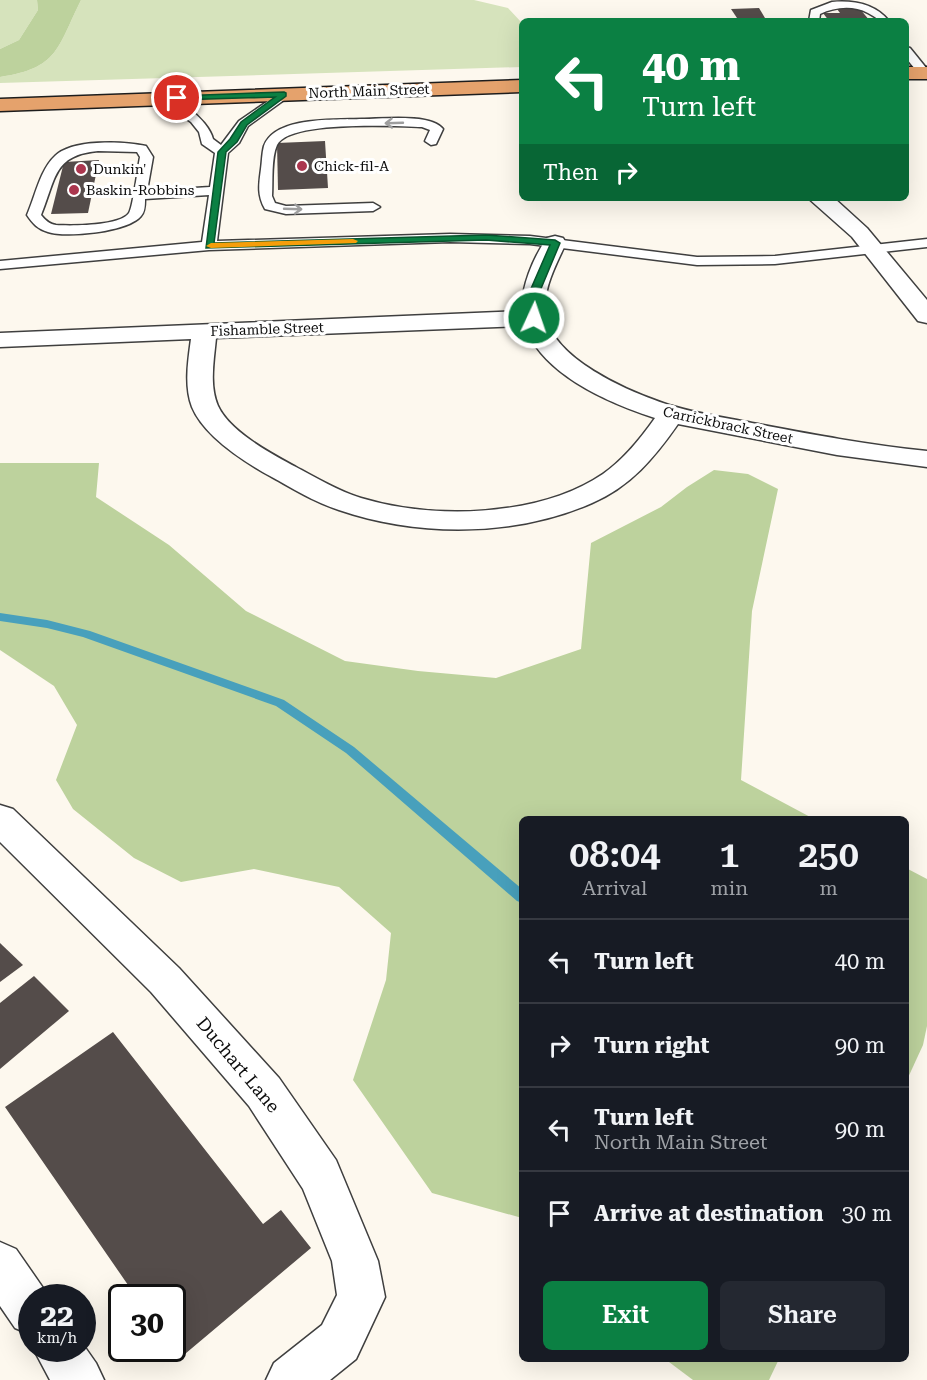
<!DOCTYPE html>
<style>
:root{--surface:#171b24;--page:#242831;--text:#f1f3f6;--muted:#9ea1a6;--line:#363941;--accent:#0b8043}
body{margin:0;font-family:"Roboto Serif",serif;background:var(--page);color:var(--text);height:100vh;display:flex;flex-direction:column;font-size:22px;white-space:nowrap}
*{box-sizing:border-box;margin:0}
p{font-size:20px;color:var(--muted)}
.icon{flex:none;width:33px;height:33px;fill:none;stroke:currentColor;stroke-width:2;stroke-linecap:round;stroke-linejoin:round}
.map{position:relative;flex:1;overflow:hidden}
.details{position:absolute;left:519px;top:816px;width:390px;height:546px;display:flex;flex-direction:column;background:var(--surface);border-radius:9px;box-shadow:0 6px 24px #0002}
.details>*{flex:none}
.banner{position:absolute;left:519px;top:18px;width:390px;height:183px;border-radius:9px;box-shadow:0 6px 24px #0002;background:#0b8043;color:#fff;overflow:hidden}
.speed{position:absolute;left:18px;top:1284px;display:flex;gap:12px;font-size:30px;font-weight:700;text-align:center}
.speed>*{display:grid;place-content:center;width:78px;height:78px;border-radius:50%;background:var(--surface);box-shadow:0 6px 24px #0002;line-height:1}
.speed small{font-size:15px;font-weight:400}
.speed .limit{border:3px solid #111;border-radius:9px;background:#fff;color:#111}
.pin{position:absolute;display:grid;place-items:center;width:51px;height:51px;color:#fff;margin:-26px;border:3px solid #fff;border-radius:50%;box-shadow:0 2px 6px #0007}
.me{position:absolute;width:66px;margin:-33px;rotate:3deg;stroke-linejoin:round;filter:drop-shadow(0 0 4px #0008)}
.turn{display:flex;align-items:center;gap:21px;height:126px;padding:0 24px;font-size:27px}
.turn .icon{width:78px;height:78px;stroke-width:2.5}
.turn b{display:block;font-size:42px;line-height:51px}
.then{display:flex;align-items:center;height:57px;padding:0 24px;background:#0003;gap:12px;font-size:22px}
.eta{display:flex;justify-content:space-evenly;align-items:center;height:102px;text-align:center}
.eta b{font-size:36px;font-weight:600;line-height:42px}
.action{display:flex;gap:12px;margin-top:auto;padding:12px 24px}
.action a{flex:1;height:69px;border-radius:9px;background:var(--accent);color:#fff;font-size:24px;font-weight:600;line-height:69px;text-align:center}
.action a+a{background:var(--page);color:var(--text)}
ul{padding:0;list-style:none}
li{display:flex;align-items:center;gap:18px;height:84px;padding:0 24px;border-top:2px solid var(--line)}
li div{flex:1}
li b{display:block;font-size:22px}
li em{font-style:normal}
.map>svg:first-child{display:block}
</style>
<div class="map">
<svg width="927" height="1380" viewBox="0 0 927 1380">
<rect width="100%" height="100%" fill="#fdf8ee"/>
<!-- green -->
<g fill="#d6e3bc">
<polygon points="0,0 37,0 38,10 19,40 0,49"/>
<path d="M81 0H474L508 8 522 23V67L0 83V77C59 68 57 48 81 0Z"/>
</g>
<!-- forest -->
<g fill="#bdd29d">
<path d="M37 0H81C57 48 59 68 0 77V49L19 40 38 10Z"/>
<polygon points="0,463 99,463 96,497 169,545 246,611 345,661 418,671 496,678 581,649 591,543 661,507 687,487 714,470 748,474 778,489 752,611 741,780 814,819 522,819 522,1218 432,1193 353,1080 386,980 391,933 339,887 254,869 181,882 134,858 73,809 56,780 77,725 54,686 0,650"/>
<polygon points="906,868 927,879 927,1026 923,1045 906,1082"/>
<polygon points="665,1359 779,1359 769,1380 693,1380"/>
</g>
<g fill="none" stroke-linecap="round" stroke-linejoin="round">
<!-- stream -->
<polygon fill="#48a0bc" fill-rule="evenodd" points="0,613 47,620 90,631 284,700 354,747 522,889 522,903 517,901 346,753 276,706 83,637 47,628 0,621"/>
</g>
<!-- building -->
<g fill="#544c4a">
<polygon points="759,8 765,18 737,18 731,9"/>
<polygon points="837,9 860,9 870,21 829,21 823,13 840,13"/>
<polygon points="325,141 328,188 278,190 277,143"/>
<polygon points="99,160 88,213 51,214 64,162"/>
<polygon points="0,943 23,965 0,982"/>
<polygon points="34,976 69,1011 0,1069 0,1003"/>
<polygon points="113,1032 263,1224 281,1210 311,1248 179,1359 172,1349 172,1298 137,1298 5,1107"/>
</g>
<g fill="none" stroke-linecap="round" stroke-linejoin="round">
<!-- service casing -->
<g stroke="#3f3f3f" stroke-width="3">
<g id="service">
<path d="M832 2C854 0 875 4 889 21 879 21 877 18 868 13 853 5 835 7 820 14L819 21H809L811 10Z"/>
<polygon points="906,47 910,48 927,69 927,76 920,75 906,58"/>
<path d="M284 90 290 94 288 97 248 126 239 143 228 153 217 241 450 234 530 236 697 257 775 256 927 239V247L775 264 697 265 530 244 450 242 209 250 0 269V261L202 242 209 195 145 199C145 205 145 212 141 216 128 232 66 238 48 232 38 229 33 224 27 215 35 197 40 170 55 156 72 139 123 141 146 146L153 157 147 191 210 187 215 153 202 144 199 132 191 122 178 113 152 102V96C173 92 208 119 213 139L221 145 239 121ZM98 151 137 152 140 157C138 167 133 207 129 213 120 226 71 226 56 225 49 224 45 220 41 215 56 179 53 155 98 151Z"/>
<path d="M362 119C381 119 431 113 443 129L436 144 431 145 425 141 430 130 422 127C396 126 289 120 277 145 271 158 273 181 272 196L275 203 286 206 373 203 380 207 373 211 286 214 265 209C257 195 259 184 261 169 262 162 262 153 264 146 275 116 335 120 362 119Z"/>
</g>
</g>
<!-- minor casing -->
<g stroke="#3f3f3f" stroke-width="3">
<g id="minor">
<polygon points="808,198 834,198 867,228 927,300 927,323 918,321 852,237"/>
<path d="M555 236 563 238 566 243C556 265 541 291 546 317 555 359 625 390 663 403 692 413 722 417 752 423 810 434 868 445 927 451V467L837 455 678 424C655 457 630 487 592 503 515 537 418 537 339 510 314 502 292 488 270 476 243 461 204 436 192 407 184 386 188 361 191 339L0 347V333L522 311C521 287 533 258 547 238ZM525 326C543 375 609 403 655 418 641 438 624 459 603 474 540 517 433 520 361 498 338 491 317 478 296 467 272 454 230 432 218 406 209 385 214 360 216 338Z"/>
<polygon points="0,805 13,809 179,968 279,1078 336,1160 378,1261 385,1297 356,1359 330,1380 266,1380 274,1363 322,1325 337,1295 332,1261 303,1189 249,1106 151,992 0,842"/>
<polygon points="0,1242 16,1249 50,1298 32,1298 32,1335 15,1328 0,1306"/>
<polygon points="82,1343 96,1363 104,1380 50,1380 33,1348 82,1348"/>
</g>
</g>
<!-- trunk casing -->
<g stroke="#1d1d1d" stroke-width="3">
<g id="trunk">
<rect x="906" y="67" width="21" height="12"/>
<polygon points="522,80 522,92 0,111 0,99"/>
</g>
</g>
<!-- service -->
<use href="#service" fill="#fff" fill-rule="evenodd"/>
<!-- minor -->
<use href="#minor" fill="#fff" fill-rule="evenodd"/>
<!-- trunk -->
<use href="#trunk" fill="#e5a26c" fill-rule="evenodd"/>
</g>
<!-- one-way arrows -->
<defs><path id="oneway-shaft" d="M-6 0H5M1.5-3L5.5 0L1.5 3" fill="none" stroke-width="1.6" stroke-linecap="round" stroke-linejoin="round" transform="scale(1.5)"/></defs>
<g stroke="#9e9e9e">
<use href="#oneway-shaft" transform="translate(394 123) rotate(178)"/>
<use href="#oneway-shaft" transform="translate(293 209) rotate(2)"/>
</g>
<!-- route -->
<polygon fill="#0b8043" stroke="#07532c" stroke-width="1.5" points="284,92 286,93 286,96 247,125 237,142 226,152 214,243 486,235 555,240 560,243 540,291 538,320 529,318 530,291 550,245 486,240 206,248 218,152 230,139 241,122 275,97 177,100 173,98 177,96"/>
<!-- slow -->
<polygon fill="#f59e0b" points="353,239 358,241 356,243 211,248 206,246 211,243"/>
<!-- markers -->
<g fill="#ab364e" stroke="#fff" stroke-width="2">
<circle cx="302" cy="166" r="6"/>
<circle cx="81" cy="169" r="6"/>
<circle cx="74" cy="190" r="6"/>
</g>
<g text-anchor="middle" stroke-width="6" stroke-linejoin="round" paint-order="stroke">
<!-- far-street labels -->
<g font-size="14" fill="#0c0c0c" stroke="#fff">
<text transform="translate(369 91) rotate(-2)" y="5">North Main Street</text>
<text transform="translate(267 329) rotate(-2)" y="5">Fishamble Street</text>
<text transform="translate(728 425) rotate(12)" y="5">Carrickbrack Street</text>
</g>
<!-- far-poi labels -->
<g font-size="14" fill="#0c0c0c" stroke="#fff" text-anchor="start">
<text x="314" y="171">Chick-fil-A</text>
<text x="93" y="174">Dunkin'</text>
<text x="86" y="195">Baskin-Robbins</text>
</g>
<!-- near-street labels -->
<g font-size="18" fill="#0c0c0c" stroke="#fff">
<text transform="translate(238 1065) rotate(50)" y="6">Duchart Lane</text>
</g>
</g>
</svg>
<div class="speed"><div>22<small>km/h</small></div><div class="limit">30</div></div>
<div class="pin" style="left:177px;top:98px;background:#d93025"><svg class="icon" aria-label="arrive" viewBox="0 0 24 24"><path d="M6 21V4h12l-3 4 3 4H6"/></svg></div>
<svg class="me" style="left:534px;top:318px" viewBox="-20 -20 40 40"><circle r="17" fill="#0b8043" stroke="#fff" stroke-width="3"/><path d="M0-11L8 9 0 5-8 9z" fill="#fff"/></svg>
<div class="banner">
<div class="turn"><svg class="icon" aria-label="left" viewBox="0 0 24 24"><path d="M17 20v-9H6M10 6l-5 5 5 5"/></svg><div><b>40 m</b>Turn left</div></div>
<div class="then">Then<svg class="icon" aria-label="right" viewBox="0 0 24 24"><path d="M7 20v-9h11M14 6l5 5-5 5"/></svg></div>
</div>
<section class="details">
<div class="eta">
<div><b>08:04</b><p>Arrival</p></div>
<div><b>1</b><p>min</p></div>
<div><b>250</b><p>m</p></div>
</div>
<ul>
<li><svg class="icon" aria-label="left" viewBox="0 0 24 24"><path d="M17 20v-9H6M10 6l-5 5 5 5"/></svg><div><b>Turn left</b></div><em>40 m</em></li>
<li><svg class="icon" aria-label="right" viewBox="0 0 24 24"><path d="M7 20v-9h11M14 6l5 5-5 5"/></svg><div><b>Turn right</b></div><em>90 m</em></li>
<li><svg class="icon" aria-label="left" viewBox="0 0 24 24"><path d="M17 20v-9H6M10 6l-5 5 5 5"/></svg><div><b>Turn left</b><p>North Main Street</p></div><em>90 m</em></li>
<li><svg class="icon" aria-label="arrive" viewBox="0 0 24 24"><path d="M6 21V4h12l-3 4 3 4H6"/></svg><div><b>Arrive at destination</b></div><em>30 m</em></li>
</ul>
<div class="action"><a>Exit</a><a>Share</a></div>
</section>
</div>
